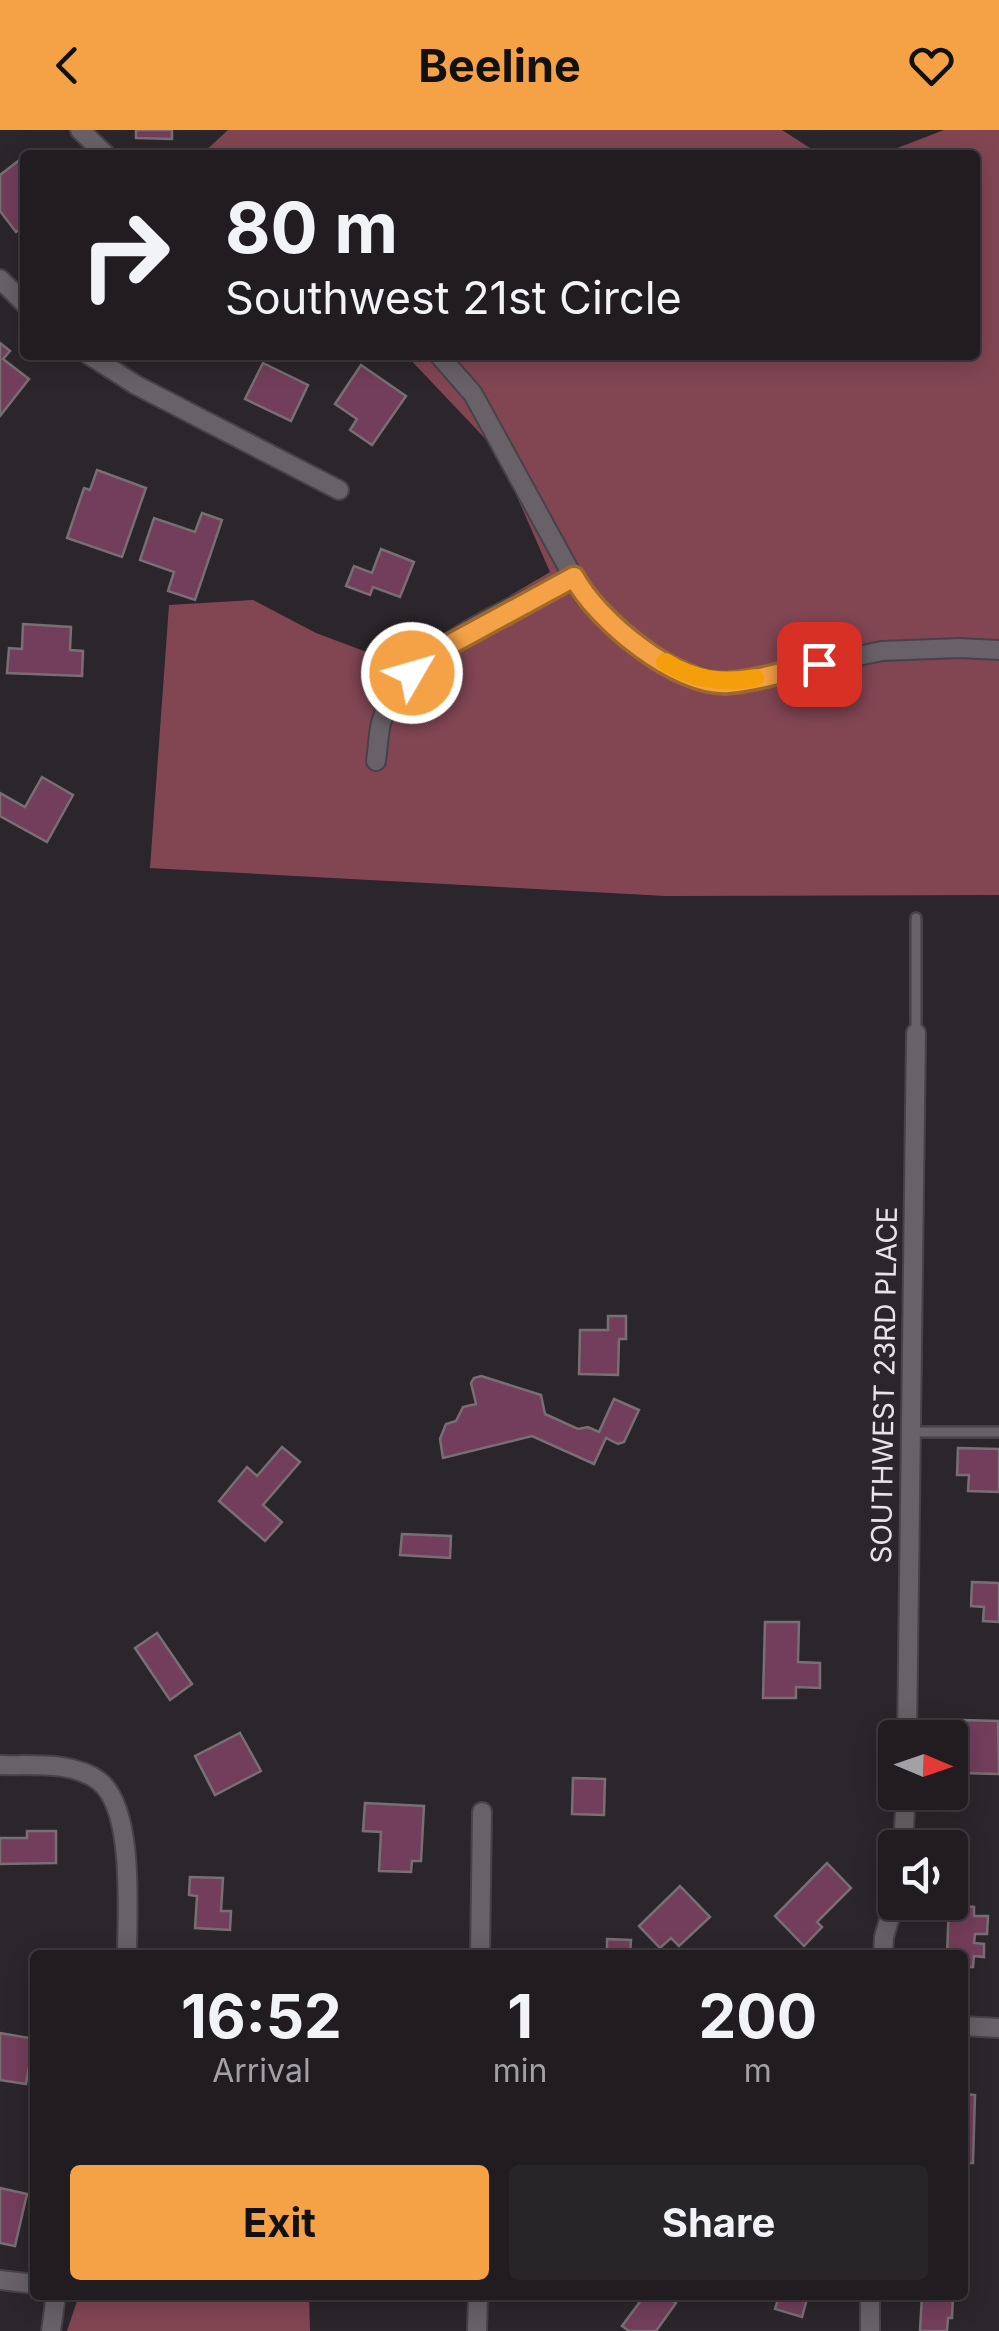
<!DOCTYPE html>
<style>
:root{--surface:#201c20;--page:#282529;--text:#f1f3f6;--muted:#a2a1a5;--line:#3d3a3e;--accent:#f5a246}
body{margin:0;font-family:Inter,sans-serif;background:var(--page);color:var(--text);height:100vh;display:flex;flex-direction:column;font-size:38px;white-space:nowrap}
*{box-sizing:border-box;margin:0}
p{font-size:32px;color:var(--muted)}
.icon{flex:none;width:55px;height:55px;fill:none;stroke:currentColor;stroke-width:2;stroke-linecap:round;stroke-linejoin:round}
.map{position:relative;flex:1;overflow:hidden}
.panel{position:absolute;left:30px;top:1820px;width:938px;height:350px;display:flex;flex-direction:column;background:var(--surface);border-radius:10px;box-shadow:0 5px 25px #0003,0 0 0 2px var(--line)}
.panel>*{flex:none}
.guide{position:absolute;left:20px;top:20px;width:960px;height:210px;border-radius:10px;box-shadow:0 5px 25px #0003,0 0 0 2px var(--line);background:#201c20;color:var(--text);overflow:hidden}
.needle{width:65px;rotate:92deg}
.buttons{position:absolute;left:878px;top:1590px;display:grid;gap:20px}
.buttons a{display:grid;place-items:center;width:90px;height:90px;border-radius:10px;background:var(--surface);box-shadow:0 5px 25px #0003,0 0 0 2px var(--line);font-size:50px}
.pin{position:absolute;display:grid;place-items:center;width:85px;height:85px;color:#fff;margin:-42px;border-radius:20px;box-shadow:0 5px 15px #0006}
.me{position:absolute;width:110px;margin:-55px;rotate:52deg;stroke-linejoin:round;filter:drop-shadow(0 0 8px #0008)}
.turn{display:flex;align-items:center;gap:35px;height:210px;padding:0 40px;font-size:45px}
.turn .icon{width:130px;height:130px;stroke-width:2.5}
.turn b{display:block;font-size:70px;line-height:85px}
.eta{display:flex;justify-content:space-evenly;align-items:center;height:170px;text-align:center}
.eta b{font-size:60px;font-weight:700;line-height:70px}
.primary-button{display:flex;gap:20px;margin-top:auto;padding:20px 40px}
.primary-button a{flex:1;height:115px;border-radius:10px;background:var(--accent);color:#111;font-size:40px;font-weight:700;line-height:115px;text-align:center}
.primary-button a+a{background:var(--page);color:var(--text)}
header{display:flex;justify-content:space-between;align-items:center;height:130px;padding:0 40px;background:var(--accent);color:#111;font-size:45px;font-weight:700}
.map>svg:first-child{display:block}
</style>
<header><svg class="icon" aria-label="back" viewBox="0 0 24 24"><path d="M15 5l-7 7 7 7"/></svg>Beeline<svg class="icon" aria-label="heart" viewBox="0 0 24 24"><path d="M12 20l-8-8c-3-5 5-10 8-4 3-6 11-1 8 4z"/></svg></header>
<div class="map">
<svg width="999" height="2201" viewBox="0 0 999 2201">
<rect width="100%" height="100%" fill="#2b262b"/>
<!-- forest -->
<g fill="#824653">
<polygon points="228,0 782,0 821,25 201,25"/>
<polygon points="944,0 999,0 999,765 666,766 150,738 169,475 253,470 316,503 396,533 550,442 497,321 406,225 975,225 975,25 879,25"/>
<polygon points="79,2165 309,2165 310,2201 67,2201"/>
</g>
<!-- building -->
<g fill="#733e5b" stroke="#776f73" stroke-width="2.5">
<polygon points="136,0 172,0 172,9 136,8"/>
<polygon points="22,28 25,31 25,95 16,102 0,81 0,45"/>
<polygon points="0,213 10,221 3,229 29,249 0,286"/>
<polygon points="263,233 308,255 291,291 245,269"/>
<polygon points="361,235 406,266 372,315 350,300 357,289 335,274"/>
<polygon points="97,340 146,358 122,427 67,408 84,358 90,360"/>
<polygon points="202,383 222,390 195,470 168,461 174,442 140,430 154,388 195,402"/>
<polygon points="381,419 414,432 400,467 373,457 370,465 346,456 354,436 372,443"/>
<polygon points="23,494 71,497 70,520 83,521 82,546 7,543 9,518 22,519"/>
<polygon points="42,647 73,665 47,712 0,686 0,663 25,677"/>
<polygon points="608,1186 626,1186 626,1209 619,1209 618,1245 579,1244 580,1200 608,1200"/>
<polygon points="481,1246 541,1265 545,1284 578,1299 588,1297 599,1302 614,1269 639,1280 624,1312 618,1314 606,1308 594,1334 532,1306 443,1328 440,1309 446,1294 456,1291 463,1277 476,1274 471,1253 474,1248"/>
<polygon points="282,1317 300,1332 263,1375 282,1392 265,1411 219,1371 247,1337 257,1346"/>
<polygon points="958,1318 999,1319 999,1362 968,1361 969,1345 957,1345"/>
<polygon points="402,1404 451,1406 450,1428 400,1425"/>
<polygon points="972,1452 999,1453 999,1492 983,1491 984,1477 971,1476"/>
<polygon points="765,1492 799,1492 798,1532 820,1533 820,1558 796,1557 796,1568 763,1568"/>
<polygon points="157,1503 192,1554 170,1570 135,1518"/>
<polygon points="962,1590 998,1591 999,1644 960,1643"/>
<polygon points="240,1603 261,1641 215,1665 195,1626"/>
<polygon points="573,1648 605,1649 604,1685 572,1684"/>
<polygon points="365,1673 424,1676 421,1731 412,1731 411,1742 379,1741 381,1702 363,1701"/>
<polygon points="27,1701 56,1701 56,1733 0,1734 0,1708 27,1708"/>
<polygon points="827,1733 851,1758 817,1792 822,1797 804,1816 775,1786"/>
<polygon points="190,1747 223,1748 221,1781 231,1781 230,1800 195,1798 197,1766 189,1765"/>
<polygon points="680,1756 710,1787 679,1816 671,1808 660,1818 639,1796"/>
<polygon points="949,1775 974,1777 974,1786 988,1786 987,1804 975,1804 974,1813 984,1814 984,1827 974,1826 973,1837 962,1837 962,1825 947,1825"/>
<polygon points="607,1809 631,1810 630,1825 607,1825"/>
<polygon points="0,1903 35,1909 35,1932 30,1931 26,1954 0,1950"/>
<polygon points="962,1938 966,1938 966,1964 975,1965 973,2033 962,2033"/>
<polygon points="0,2058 27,2064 15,2116 0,2113"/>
<polygon points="645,2165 665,2165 676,2173 656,2201 629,2201 622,2196"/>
<polygon points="775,2165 808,2165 802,2187 775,2179 779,2166"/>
<polygon points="922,2165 953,2165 952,2188 948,2188 947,2201 920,2201"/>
</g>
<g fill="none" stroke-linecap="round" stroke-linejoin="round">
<!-- lane casing -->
<g stroke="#474247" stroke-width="14">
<g id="lane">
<polyline points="916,903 916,788"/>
<polyline points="910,1302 999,1302"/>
</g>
</g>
<!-- street casing -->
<g stroke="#474247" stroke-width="22">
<g id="street">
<polyline points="80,0 106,25"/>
<polyline points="0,149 25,174"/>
<polyline points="89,225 136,255 339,360"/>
<polyline points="439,225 473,264 583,465 620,503 679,541 724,554 882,521 959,518 999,520"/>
<path d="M376 631C378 618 378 605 381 593 400 520 512 479 573 447"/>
<polyline points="907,1608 916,903"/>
<path d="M0 1635C31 1636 73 1631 99 1651 135 1679 127 1783 127 1825"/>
<polyline points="903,1718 906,1662"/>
<polyline points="480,1825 482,1682"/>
<polyline points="883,1825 884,1807 895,1770"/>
<polyline points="962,1896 999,1898"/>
<polyline points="0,2150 35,2154"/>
<polyline points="51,2201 56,2165"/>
<polyline points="477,2201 478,2165"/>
<polyline points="870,2201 870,2165"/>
</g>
</g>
<!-- lane -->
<use href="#lane" stroke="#686167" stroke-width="9"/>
<!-- street -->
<use href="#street" stroke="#686167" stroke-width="18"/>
</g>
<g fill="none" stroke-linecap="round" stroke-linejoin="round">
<!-- route casing -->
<g stroke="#9f692e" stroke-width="25">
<path id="route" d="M412 543 427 527 574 447C596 489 677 557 728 553 758 551 789 540 819 534"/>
</g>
<!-- route -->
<use href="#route" stroke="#f5a246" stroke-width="18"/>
<!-- slow -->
<path stroke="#f59e0b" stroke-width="18" d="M665 532C694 550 722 554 755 548"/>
</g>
<g text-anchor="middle" stroke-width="8" stroke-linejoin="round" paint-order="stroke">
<!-- street labels -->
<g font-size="28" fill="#e7e4e7" stroke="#2b262b">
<text transform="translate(884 1255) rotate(-89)" y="10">SOUTHWEST 23RD PLACE</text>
</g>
</g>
</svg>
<div class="buttons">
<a><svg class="needle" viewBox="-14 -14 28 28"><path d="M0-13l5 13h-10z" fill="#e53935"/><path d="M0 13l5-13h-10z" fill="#a2a1a5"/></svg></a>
<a><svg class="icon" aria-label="sound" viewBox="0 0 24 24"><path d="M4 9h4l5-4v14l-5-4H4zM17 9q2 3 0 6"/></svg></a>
</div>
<div class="pin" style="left:819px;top:534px;background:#d93025"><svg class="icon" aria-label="arrive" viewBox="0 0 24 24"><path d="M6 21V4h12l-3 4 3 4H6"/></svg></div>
<svg class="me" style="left:412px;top:543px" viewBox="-20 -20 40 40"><circle r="17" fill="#f5a246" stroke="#fff" stroke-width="3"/><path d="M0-11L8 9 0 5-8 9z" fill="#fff"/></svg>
<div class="guide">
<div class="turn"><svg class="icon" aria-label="right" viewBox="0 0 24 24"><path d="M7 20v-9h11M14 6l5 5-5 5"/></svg><div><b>80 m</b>Southwest 21st Circle</div></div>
</div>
<section class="panel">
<div class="eta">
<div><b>16:52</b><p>Arrival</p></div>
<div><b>1</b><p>min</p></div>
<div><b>200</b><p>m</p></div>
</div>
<div class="primary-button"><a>Exit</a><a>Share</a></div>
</section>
</div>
